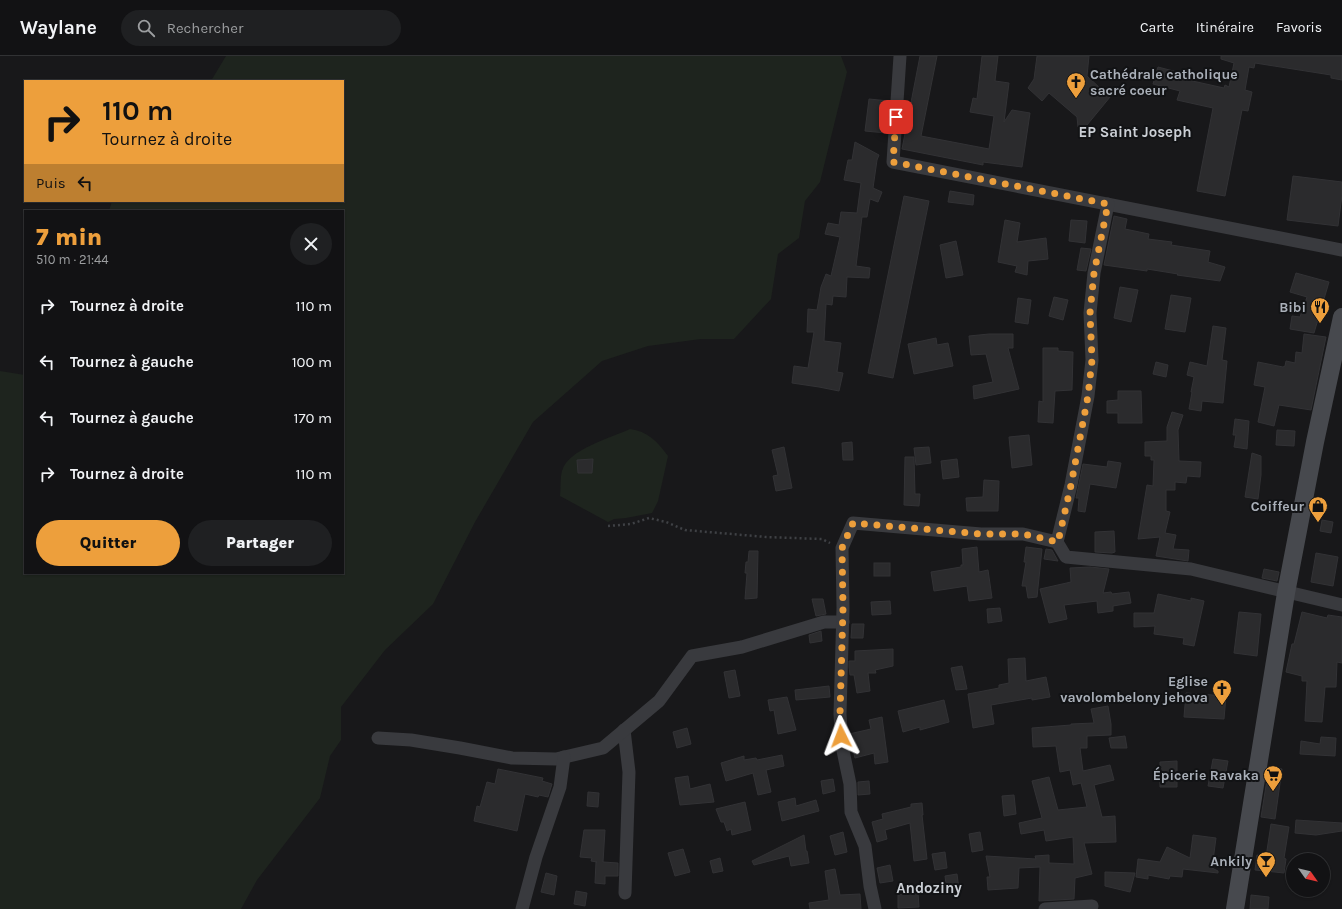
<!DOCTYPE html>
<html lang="fr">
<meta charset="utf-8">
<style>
:root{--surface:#121214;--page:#1f2022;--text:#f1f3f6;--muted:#9c9ea0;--line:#313234;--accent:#ed9f3c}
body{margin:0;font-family:Karla,sans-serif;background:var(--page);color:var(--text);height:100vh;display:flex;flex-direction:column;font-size:15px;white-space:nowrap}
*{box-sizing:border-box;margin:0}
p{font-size:13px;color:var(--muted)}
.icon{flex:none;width:22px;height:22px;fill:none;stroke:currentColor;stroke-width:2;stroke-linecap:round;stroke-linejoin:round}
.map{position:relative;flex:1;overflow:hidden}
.drawer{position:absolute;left:24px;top:154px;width:320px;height:364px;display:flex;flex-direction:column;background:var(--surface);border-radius:0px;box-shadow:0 1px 3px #0004,0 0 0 1px var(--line)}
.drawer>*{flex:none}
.banner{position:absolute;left:24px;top:24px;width:320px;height:122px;border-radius:0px;box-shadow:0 1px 3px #0004,0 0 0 1px var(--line);background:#ed9f3c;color:#111;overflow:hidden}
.needle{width:26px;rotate:124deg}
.controls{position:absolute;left:1286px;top:797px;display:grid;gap:8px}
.controls a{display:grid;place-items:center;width:44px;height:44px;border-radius:50%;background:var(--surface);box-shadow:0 1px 3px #0004,0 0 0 1px var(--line);font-size:20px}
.pin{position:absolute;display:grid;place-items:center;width:34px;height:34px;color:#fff;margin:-17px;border-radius:8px;box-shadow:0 2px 6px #0006}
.me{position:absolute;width:44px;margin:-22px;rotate:357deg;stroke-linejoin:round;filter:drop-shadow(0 0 3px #0008)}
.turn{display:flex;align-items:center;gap:14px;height:84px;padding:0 12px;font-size:18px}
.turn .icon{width:52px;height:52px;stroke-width:2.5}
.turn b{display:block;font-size:28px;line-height:34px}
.then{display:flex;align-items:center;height:38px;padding:0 12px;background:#0003;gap:8px;font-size:15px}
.round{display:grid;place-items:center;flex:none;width:42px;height:42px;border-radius:21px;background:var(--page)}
.headline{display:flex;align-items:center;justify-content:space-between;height:68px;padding:0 12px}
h1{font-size:24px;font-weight:800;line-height:30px;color:var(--accent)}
.action{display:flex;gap:8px;margin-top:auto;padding:8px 12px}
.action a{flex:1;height:46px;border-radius:24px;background:var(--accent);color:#111;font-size:16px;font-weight:800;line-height:46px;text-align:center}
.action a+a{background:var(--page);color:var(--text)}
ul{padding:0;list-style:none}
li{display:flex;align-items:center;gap:12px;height:56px;padding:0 12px}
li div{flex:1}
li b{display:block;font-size:15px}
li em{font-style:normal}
header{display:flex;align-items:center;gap:24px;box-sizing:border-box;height:56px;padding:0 20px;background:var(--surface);border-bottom:1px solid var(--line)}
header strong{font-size:19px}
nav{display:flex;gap:22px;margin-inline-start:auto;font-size:14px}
.search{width:280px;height:36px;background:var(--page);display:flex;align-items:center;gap:10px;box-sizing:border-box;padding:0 14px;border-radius:22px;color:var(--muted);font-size:15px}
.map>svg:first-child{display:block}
</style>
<header>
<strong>Waylane</strong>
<div class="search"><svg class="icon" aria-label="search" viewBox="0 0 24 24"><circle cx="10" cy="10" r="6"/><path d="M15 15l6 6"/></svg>Rechercher</div>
<nav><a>Carte</a><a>Itinéraire</a><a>Favoris</a></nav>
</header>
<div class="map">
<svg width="1342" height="853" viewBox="0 0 1342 853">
<rect width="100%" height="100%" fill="#18181a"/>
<!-- green -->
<g fill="#1e241e">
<polygon points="226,0 841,0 847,16 820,126 805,145 799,182 778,198 771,243 734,283 701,283 648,290 602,305 533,366 475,466 433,548 385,594 341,651 341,684 330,700 320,742 257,824 241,853 0,853 0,315 25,319 25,517 343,517 343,155 109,155 112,145 343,145 343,25 211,25"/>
<path d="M630 373C647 375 658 386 668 400L658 445 652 457 626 462 614 463 608 466 560 440C561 432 560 422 562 415 568 393 611 382 630 373Z"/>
</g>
<!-- building -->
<g fill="#2b2b2d" stroke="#323235">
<polygon points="920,0 937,0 921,80 989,93 994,60 970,56 973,42 977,43 982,0 998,0 995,25 1009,27 1004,66 1012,54 1030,57 1022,111 983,106 983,109 902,93"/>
<polygon points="1037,0 1089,0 1087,20 1100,32 1115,35 1087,69 1078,71 1077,61 1049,37 1042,45 1028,32 1034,23"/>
<polygon points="1221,0 1342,0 1342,24 1331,22 1331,19 1255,7 1254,12 1249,11 1245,34 1252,36 1248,55 1242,54 1225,140 1197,135 1213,52 1177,44 1180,35 1153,28 1158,11 1181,17 1179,22 1224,32 1225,29 1229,31 1234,7 1221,3"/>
<polygon points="869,43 889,45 886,77 865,75"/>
<polygon points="855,86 879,99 877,104 873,132 882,136 878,146 870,143 867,161 862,161 856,210 870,212 869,222 847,221 846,241 833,240 832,249 826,248 824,285 841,287 837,316 843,317 839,335 819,331 792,327 794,310 808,312 814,276 807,276 808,253 817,254 821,231 826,218 831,220 840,181 825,178 828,167 839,169 841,156 857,157 861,127 844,124 848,104 852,104"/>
<polygon points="1293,120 1342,126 1342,139 1338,170 1287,164"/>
<polygon points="950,135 974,139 973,149 948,146"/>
<polygon points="904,140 929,145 893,322 868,317"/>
<polygon points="1114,160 1127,163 1125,173 1149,178 1148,183 1172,186 1171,189 1210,195 1208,206 1225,211 1220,225 1177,219 1178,218 1147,213 1147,215 1104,209"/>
<polygon points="1005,164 1020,167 1017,186 1046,182 1048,203 1028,205 1027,219 1015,216 1017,210 998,206"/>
<polygon points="1071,164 1087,165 1085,187 1069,185"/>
<polygon points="956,185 963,219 946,222 940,189"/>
<polygon points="1081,192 1091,193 1086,215 1077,214"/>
<polygon points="1296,217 1329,226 1314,277 1290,273 1292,260 1300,261 1307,241 1290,236"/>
<polygon points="1120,231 1138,234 1131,266 1114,262"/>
<polygon points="1171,239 1191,242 1185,276 1165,273"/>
<polygon points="1054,241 1068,244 1063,264 1049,260"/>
<polygon points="1018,242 1031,244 1028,268 1015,266"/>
<polygon points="1213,270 1226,272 1222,304 1227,305 1223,347 1202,345 1201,355 1189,353 1192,336 1191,336 1194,321 1187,319 1190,306 1207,310"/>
<polygon points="989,278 1013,278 1013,292 1008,292 1019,333 974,343 973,330 993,326 986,298 971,299 969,280"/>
<polygon points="1304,278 1326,281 1311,354 1279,349 1274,370 1258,366 1265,331 1254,329 1258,306 1283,311 1285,310 1286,305 1295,307 1296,296 1302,297"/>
<polygon points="936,282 937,289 948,287 953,310 914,318 908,288"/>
<polygon points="1043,292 1058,292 1058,295 1073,296 1072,334 1055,335 1053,367 1038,366 1039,345 1043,346"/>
<polygon points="1156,306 1168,309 1166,321 1153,318"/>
<polygon points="1118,335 1141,335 1142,367 1118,367 1118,357 1107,357 1107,345 1118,344"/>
<polygon points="1172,356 1183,359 1178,374 1179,405 1201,406 1200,421 1187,420 1186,427 1175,426 1175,434 1166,434 1166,455 1170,456 1165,477 1176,479 1173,493 1189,494 1188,505 1156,500 1160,481 1138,483 1147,429 1153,430 1154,404 1151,404 1151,400 1145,400 1145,386 1167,385 1167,371"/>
<polygon points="1235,363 1249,365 1247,393 1234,391 1236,379 1233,379"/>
<polygon points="1277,374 1295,375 1294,390 1276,389"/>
<polygon points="1029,379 1032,409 1012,412 1009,381"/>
<polygon points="852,386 853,404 843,404 842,387"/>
<polygon points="784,391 792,432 776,435 773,420 778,419 772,394"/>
<polygon points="929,391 931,407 916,409 914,392"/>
<polygon points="1252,397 1261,400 1261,419 1258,443 1245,441"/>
<polygon points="905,401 914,401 915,438 920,438 919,450 904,449"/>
<polygon points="593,403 592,417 578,417 577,404"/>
<polygon points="957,403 959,421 943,423 941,405"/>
<polygon points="1108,405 1121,407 1116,432 1090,428 1085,456 1078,455 1079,442 1076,442 1083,408 1107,411"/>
<polygon points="984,424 999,425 998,455 967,455 966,442 983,441"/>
<polygon points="1322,464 1333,466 1331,477 1320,475"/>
<polygon points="1114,475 1115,496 1112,497 1095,496 1095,476"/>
<polygon points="977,491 979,516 988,514 992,542 969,545 967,530 934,535 931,516 961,511 961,509 963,509 962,493"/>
<polygon points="1026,491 1042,493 1037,541 1028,542 1026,530 1022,530 1026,506 1024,506"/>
<polygon points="1046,493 1052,494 1058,505 1044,503"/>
<polygon points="749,495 758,495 757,542 745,543 747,517 745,517 746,506 748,506"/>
<polygon points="1316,497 1338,501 1333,530 1311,526"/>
<rect x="874" y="507" width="16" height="13"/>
<polygon points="1090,511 1109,513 1103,537 1111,536 1112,538 1129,536 1131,547 1113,550 1113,555 1098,557 1097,545 1064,549 1067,563 1049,567 1040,533 1071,526 1070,512"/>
<polygon points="1264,513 1279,516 1277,525 1262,522"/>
<polygon points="1158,538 1191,545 1191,542 1204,545 1194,590 1183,588 1184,582 1154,578 1155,570 1134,571 1134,557 1154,557"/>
<polygon points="812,543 823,543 826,558 816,560"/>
<polygon points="890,545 891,558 872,559 871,546"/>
<polygon points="1000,552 1002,565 988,567 987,553"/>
<polygon points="1239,556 1261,558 1257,600 1234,597"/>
<polygon points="1302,556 1327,562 1328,559 1342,561 1342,607 1337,606 1336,631 1325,631 1322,666 1305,665 1307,625 1302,625 1302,620 1286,616 1292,588 1294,588"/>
<polygon points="852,568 864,568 863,582 851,582"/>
<polygon points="821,575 822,585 810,587 809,579"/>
<polygon points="893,593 893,610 875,614 876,617 868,617 870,635 857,637 854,619 850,619 849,611 849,605 855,605 855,595"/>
<polygon points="1025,602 1026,625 1046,621 1050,641 1032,644 1032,642 991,649 994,668 973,672 968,638 999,632 999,629 1009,627 1008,603"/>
<polygon points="962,610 967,633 956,634 951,612"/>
<polygon points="735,614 740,640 729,642 724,616"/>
<polygon points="829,630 830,641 796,644 795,634"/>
<polygon points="1186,637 1226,640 1224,663 1184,661"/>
<polygon points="787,641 796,674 778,678 774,654 770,655 768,644"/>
<polygon points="944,644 949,666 920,674 920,671 903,676 898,655"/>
<polygon points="1108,650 1111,668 1111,679 1087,680 1087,692 1080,692 1083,715 1110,709 1114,724 1094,729 1102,761 1115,760 1116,786 1084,787 1092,818 1075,822 1074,843 1039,845 1040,811 1019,812 1018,832 988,834 987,821 990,821 986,800 1036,803 1035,800 1049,799 1049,807 1074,808 1073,781 1046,785 1044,774 1021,778 1019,767 1042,762 1032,725 1049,721 1058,754 1087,751 1081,727 1073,729 1070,714 1060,716 1056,690 1033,691 1032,672 1071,669 1071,668 1094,667 1091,653"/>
<polygon points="882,661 888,706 875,708 874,697 855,702 849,678 871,673 869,664"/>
<polygon points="687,672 691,688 677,692 673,676"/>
<polygon points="1125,680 1127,692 1111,692 1109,682"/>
<polygon points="1321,681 1336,682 1335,700 1300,698 1301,685 1320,688"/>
<polygon points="782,699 784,710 766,714 771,736 758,739 753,717 726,725 721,707 744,700 744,704 756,702 757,704"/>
<polygon points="1213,703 1228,705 1223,732 1208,730"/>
<polygon points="1177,705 1177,731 1160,731 1160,706"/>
<polygon points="1269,711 1282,713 1275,763 1261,761"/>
<polygon points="498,713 543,722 542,725 552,728 548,741 539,739 538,741 525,738 517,775 474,765 477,750 480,751 487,726 495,728"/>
<polygon points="688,720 690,733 710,728 714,746 680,749 675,722"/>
<polygon points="833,723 835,735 823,738 821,725"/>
<polygon points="869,725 870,738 858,739 858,726"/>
<polygon points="588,736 599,737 598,751 587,750"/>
<polygon points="1014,739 1016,758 1004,760 1002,740"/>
<polygon points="795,742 796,750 816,744 819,755 782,765 778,746"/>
<polygon points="745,746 751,774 732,779 731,773 727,775 724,766 721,766 716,753"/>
<polygon points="922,747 923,759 922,759 927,803 914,805 910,767 885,774 887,783 877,786 872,766 883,763 882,758 911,751 911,748"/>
<polygon points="1296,764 1342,767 1342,775 1316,779 1295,777"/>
<polygon points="1271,768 1289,771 1284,802 1286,803 1284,817 1255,814 1257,799 1266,801"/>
<polygon points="584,774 605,774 603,806 618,807 618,820 605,820 605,828 595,827 596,806 597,806 591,805 592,802 580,801"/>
<polygon points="843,776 847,796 835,799 830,780"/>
<polygon points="980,776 983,794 972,796 969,778"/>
<polygon points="804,779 806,795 807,795 809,807 791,810 789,800 754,809 752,805"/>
<polygon points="1193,779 1216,782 1212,812 1218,815 1218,817 1183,813 1182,821 1170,820 1169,823 1148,819 1148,823 1136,821 1138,803 1160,806 1167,791 1190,802"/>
<polygon points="683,793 690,816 675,820 668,797"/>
<polygon points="945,796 947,812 935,814 932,798"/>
<polygon points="720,802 723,815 713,817 710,805"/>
<polygon points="890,809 893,825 880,827 877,812"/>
<polygon points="835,813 840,839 860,838 861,853 810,853 809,847 829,844 825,815"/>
<polygon points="1105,816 1135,817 1130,836 1105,830"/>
<polygon points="546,817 557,820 554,839 541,836"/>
<polygon points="957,818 959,833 947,835 945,820"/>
<polygon points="576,835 587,837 585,850 574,848"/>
<polygon points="918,837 919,851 898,852 898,839"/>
<polygon points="1251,839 1269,841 1268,853 1250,853"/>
</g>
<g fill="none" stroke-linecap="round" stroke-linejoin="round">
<!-- path -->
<polyline stroke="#3f4145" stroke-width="2.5" stroke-dasharray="2 3" stroke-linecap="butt" points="608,470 631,468 649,462 666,466 685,474 766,481 822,483 830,487"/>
<!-- street -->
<g stroke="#393a3e" stroke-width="13">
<polyline points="900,0 893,106 1342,194"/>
<polyline points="1057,486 1066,501 1191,513 1342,549"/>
<polyline points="624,674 629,716 625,837"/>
<polyline points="378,682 411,684 460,692 512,702 556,703 603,692 659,645 692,600 742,591 824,566 843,566"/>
<polyline points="522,853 536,801 560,731 564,701"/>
<polyline points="875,853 870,830 865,790 851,756 850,728 842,690 840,658 843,552 842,492 853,467 981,478 1023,478 1057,486 1071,429 1088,340 1092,304 1090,257 1094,217 1108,148"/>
<polyline points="1045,853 1092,850"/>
</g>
<!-- secondary -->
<polyline stroke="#47494e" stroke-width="18" points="1235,853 1286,537 1315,386 1342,261"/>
</g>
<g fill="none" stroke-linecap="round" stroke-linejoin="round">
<!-- route -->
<polyline stroke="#ed9f3c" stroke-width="7" stroke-dasharray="0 12.6" points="841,680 840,658 843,552 842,492 853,467 981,478 1023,478 1058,486 1071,429 1088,340 1092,304 1090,257 1094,217 1108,148 893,106 896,61"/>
</g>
<!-- icons -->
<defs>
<g id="church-pin" transform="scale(1)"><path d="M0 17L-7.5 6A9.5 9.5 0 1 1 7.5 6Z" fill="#ed9f3c" stroke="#121315"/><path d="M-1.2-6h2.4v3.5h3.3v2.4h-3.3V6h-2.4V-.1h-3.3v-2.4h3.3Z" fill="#111"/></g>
<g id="restaurant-pin" transform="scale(1)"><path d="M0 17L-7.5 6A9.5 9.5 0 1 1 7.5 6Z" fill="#ed9f3c" stroke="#121315"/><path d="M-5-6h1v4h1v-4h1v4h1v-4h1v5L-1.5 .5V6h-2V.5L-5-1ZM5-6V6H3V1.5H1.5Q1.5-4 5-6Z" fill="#111"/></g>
<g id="shop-pin" transform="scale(1)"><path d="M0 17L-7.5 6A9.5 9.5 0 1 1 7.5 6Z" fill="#ed9f3c" stroke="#121315"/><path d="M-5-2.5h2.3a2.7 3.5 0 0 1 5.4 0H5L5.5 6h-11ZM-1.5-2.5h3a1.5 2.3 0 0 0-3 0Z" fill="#111"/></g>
<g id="supermarket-pin" transform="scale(1)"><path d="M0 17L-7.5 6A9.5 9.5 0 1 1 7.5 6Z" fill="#ed9f3c" stroke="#121315"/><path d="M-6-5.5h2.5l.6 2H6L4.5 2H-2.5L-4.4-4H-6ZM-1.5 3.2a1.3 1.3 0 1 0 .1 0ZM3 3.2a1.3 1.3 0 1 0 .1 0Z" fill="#111"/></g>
<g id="bar-pin" transform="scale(1)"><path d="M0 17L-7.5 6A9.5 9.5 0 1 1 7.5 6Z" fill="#ed9f3c" stroke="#121315"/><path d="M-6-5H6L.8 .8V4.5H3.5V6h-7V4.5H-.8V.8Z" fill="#111"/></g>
</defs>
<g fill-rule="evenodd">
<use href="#church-pin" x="1076" y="26"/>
<use href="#restaurant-pin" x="1320" y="251"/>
<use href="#shop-pin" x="1318" y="450"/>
<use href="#church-pin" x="1222" y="633"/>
<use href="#supermarket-pin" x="1273" y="719"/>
<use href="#bar-pin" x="1266" y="805"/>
</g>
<g text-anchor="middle" stroke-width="4" stroke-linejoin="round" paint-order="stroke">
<!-- poi labels -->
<g font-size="14" font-weight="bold" fill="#aab0b9" stroke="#121315" text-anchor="end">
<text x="1090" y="23" text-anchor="start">Cathédrale catholique<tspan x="1090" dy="16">sacré coeur</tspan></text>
<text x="1306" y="256">Bibi</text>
<text x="1304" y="455">Coiffeur</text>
<text x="1208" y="630">Eglise<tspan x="1208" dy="16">vavolombelony jehova</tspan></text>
<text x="1259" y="724">Épicerie Ravaka</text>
<text x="1252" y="810">Ankily</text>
</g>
<!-- neighbourhood labels -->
<g font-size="15" font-weight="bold" fill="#cbcfd5" stroke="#121315">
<text x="1135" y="81">EP Saint Joseph</text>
<text x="929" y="837">Andoziny</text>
</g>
</g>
</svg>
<div class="controls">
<a><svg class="needle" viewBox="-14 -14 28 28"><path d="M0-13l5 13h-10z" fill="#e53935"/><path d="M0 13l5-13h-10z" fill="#9c9ea0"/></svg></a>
</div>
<div class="pin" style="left:896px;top:61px;background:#d93025"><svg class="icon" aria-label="arrive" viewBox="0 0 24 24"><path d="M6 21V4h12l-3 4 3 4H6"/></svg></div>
<svg class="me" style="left:841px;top:680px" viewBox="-20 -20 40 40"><path d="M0-17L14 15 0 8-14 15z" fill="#ed9f3c" stroke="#fff" stroke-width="4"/></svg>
<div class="banner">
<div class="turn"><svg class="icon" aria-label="right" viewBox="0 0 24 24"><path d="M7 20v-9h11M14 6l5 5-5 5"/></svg><div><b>110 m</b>Tournez à droite</div></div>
<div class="then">Puis<svg class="icon" aria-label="left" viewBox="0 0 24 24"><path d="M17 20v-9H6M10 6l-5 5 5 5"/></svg></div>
</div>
<section class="drawer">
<div class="headline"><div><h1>7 min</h1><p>510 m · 21:44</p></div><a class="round"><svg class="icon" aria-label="close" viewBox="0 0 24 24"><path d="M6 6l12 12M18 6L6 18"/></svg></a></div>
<ul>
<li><svg class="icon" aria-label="right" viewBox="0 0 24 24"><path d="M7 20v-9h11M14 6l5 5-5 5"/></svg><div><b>Tournez à droite</b></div><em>110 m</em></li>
<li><svg class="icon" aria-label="left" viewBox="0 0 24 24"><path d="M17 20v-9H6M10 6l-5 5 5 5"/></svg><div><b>Tournez à gauche</b></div><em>100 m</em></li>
<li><svg class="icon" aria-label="left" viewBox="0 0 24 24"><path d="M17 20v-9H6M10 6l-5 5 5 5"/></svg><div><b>Tournez à gauche</b></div><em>170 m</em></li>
<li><svg class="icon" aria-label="right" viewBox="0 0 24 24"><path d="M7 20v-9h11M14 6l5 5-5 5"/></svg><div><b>Tournez à droite</b></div><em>110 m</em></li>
</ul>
<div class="action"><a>Quitter</a><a>Partager</a></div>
</section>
</div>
